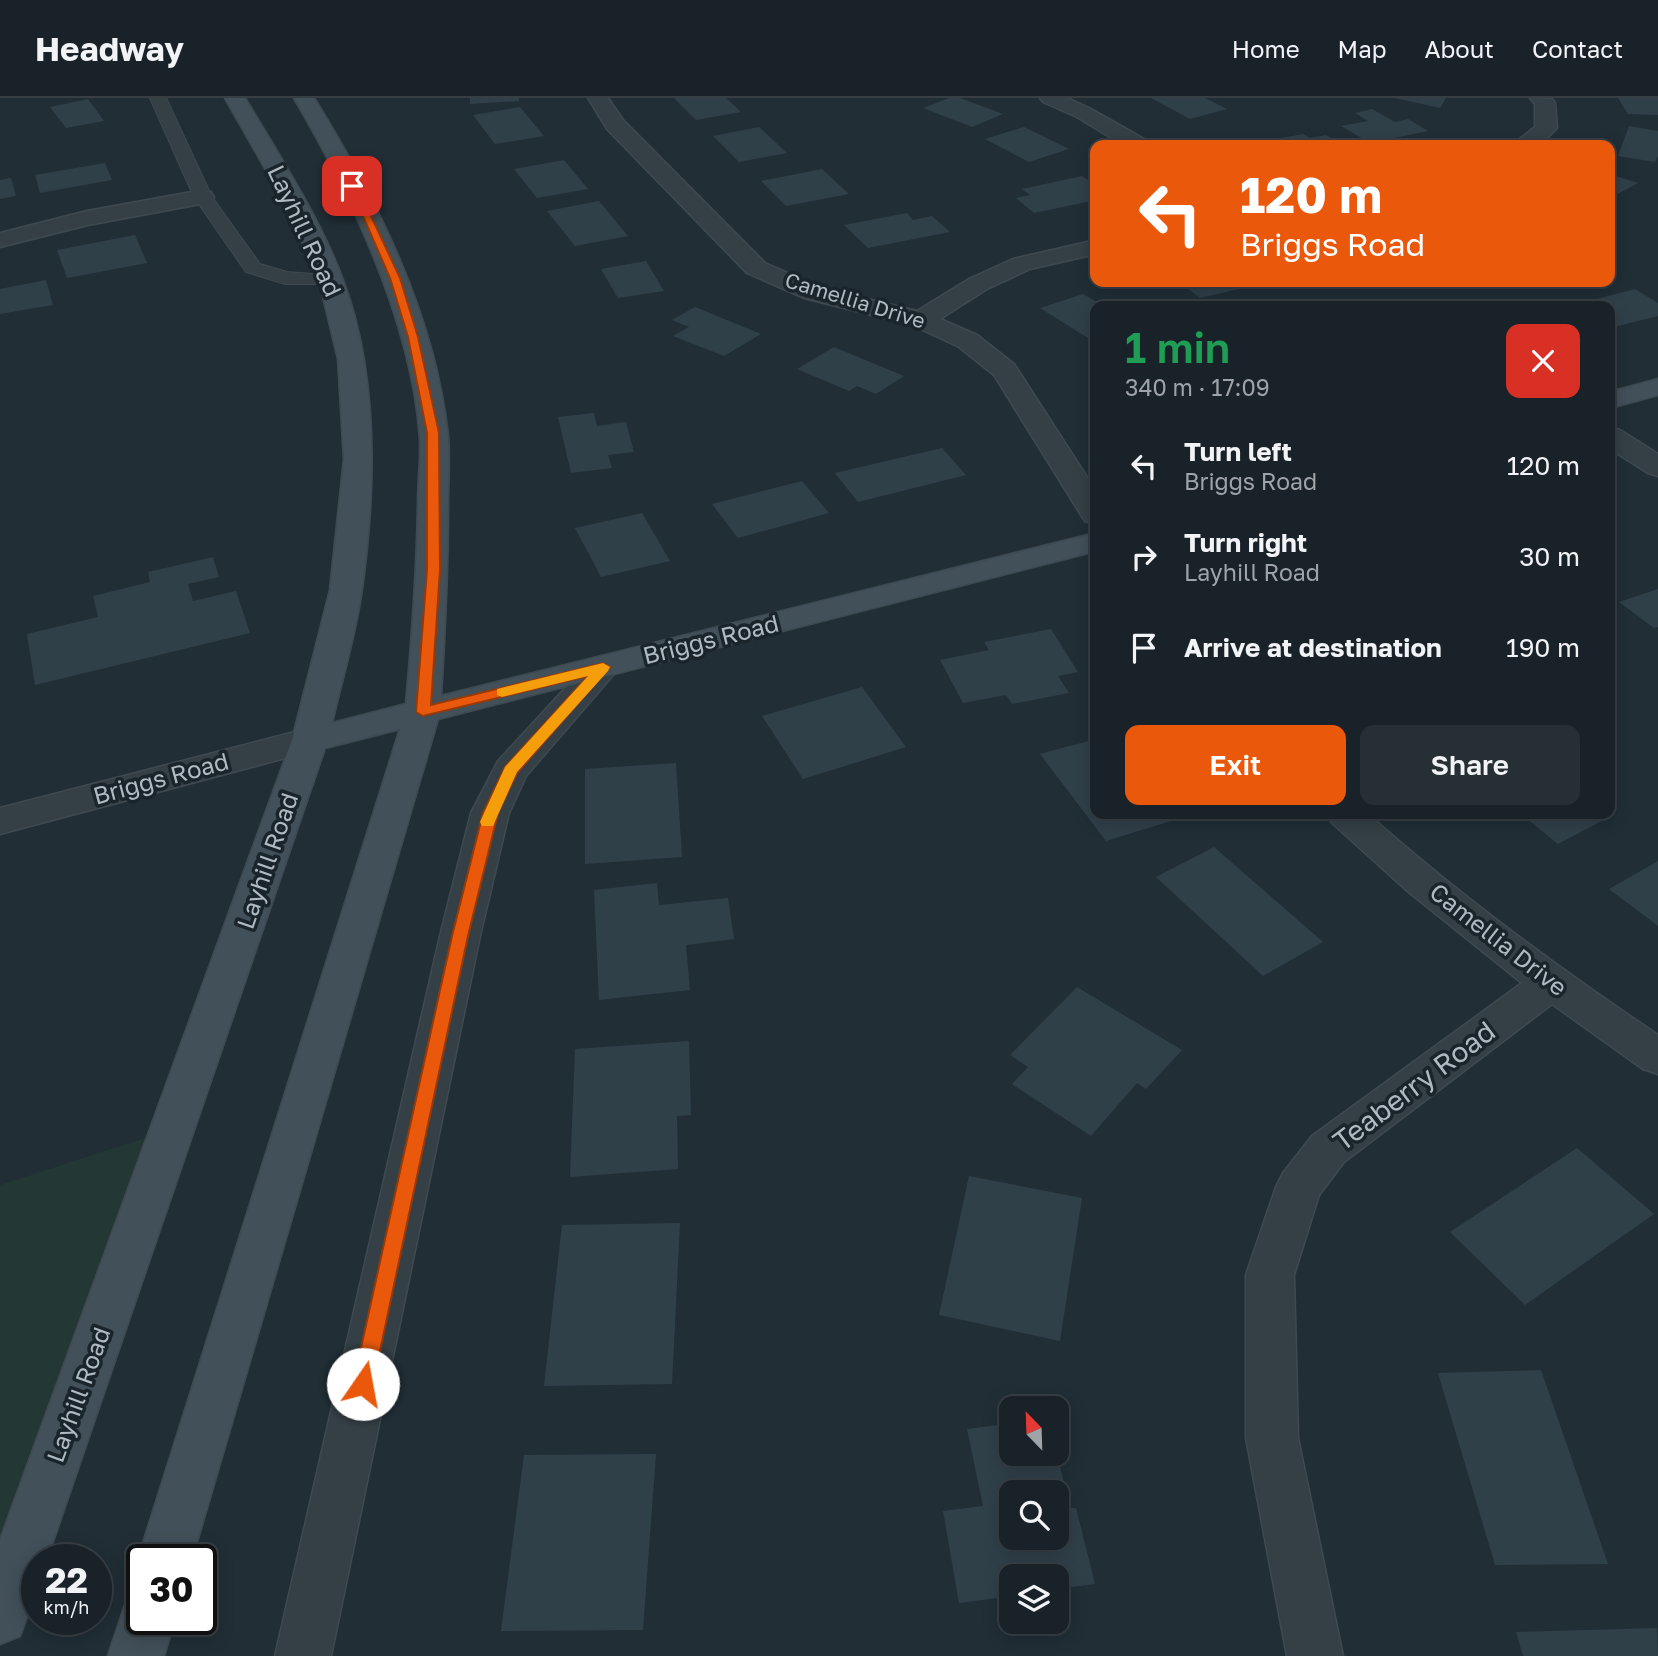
<!DOCTYPE html>
<meta charset="utf-8">
<style>
:root{--surface:#192228;--page:#262f34;--text:#f1f3f6;--muted:#9fa4a8;--line:#373f45;--accent:#ea580c}
body{margin:0;font-family:"Golos Text",sans-serif;background:var(--page);color:var(--text);height:100vh;display:flex;flex-direction:column;font-size:26px;white-space:nowrap}
*{box-sizing:border-box;margin:0}
p{font-size:23px;color:var(--muted)}
.icon{flex:none;width:38px;height:38px;fill:none;stroke:currentColor;stroke-width:2;stroke-linecap:round;stroke-linejoin:round}
.map{position:relative;flex:1;overflow:hidden}
.panel{position:absolute;left:1090px;top:203px;width:525px;height:518px;display:flex;flex-direction:column;background:var(--surface);border-radius:14px;box-shadow:0 4px 18px #0003,0 0 0 2px var(--line)}
.panel>*{flex:none}
.top-card{position:absolute;left:1090px;top:42px;width:525px;height:147px;border-radius:14px;box-shadow:0 4px 18px #0003,0 0 0 2px var(--line);background:#ea580c;color:#fff;overflow:hidden}
.needle{width:46px;rotate:337deg}
.tools{position:absolute;left:999px;top:1298px;display:grid;gap:14px}
.tools a{display:grid;place-items:center;width:70px;height:70px;border-radius:14px;background:var(--surface);box-shadow:0 4px 18px #0003,0 0 0 2px var(--line);font-size:35px}
.speed{position:absolute;left:21px;top:1446px;display:flex;gap:14px;font-size:35px;font-weight:700;text-align:center}
.speed>*{display:grid;place-content:center;width:91px;height:91px;border-radius:50%;background:var(--surface);box-shadow:0 4px 18px #0003,0 0 0 2px var(--line);line-height:1}
.speed small{font-size:18px;font-weight:400}
.speed .limit{border:4px solid #111;border-radius:10px;background:#fff;color:#111}
.pin{position:absolute;display:grid;place-items:center;width:60px;height:60px;color:#fff;margin:-30px;border-radius:14px;box-shadow:0 4px 10px #0006}
.me{position:absolute;width:77px;margin:-38px;rotate:12deg;stroke-linejoin:round;filter:drop-shadow(0 0 5px #0008)}
.turn{display:flex;align-items:center;gap:24px;height:147px;padding:0 35px;font-size:32px}
.turn .icon{width:91px;height:91px;stroke-width:2.5}
.turn b{display:block;font-size:49px;line-height:60px}
.round{display:grid;place-items:center;flex:none;width:74px;height:74px;border-radius:14px;background:var(--page)}
.headline{display:flex;align-items:center;justify-content:space-between;height:119px;padding:0 35px}
h1{font-size:42px;font-weight:600;line-height:52px;color:#1e9e55}
.primary-button{display:flex;gap:14px;margin-top:auto;padding:14px 35px}
.primary-button a{flex:1;height:80px;border-radius:14px;background:var(--accent);color:#fff;font-size:28px;font-weight:600;line-height:80px;text-align:center}
.primary-button a+a{background:var(--page);color:var(--text)}
ul{padding:0;list-style:none}
li{display:flex;align-items:center;gap:21px;height:91px;padding:0 35px}
li div{flex:1}
li b{display:block;font-size:26px}
li em{font-style:normal}
header{display:flex;align-items:center;gap:42px;box-sizing:border-box;height:98px;padding:0 35px;background:var(--surface);border-bottom:2px solid var(--line)}
header strong{font-size:33px}
nav{display:flex;gap:38px;margin-inline-start:auto;font-size:24px}
.map>svg:first-child{display:block}
</style>
<header>
<strong>Headway</strong>
<nav><a>Home</a><a>Map</a><a>About</a><a>Contact</a></nav>
</header>
<div class="map">
<svg width="1658" height="1558" viewBox="0 0 1658 1558">
<rect width="100%" height="100%" fill="#212e36"/>
<!-- green -->
<polygon fill="#233735" points="173,1031 0,1518 0,1087"/>
<!-- building -->
<g fill="#304049" fill-rule="evenodd">
<polygon points="470,0 519,0 519,3 470,6"/>
<polygon points="674,0 726,0 741,14 696,22"/>
<polygon points="949,0 960,0 1003,16 972,29 923,10"/>
<polygon points="1151,0 1205,0 1227,11 1190,21"/>
<polygon points="1395,0 1446,0 1440,10"/>
<polygon points="1618,0 1658,0 1658,17 1628,16"/>
<polygon points="88,1 104,23 66,30 50,9"/>
<polygon points="520,9 544,38 495,46 473,17"/>
<polygon points="1372,11 1395,24 1408,21 1428,33 1370,45 1341,28 1368,23 1355,15"/>
<polygon points="1629,28 1658,33 1658,58 1655,64 1618,58"/>
<polygon points="759,29 787,55 739,64 713,38"/>
<polygon points="1024,29 1069,51 1029,64 985,41"/>
<polygon points="1303,36 1310,40 1326,37 1343,47 1272,47 1266,43"/>
<polygon points="564,62 588,91 537,100 514,71"/>
<polygon points="105,65 112,82 40,95 35,77"/>
<polygon points="822,71 849,96 786,108 761,83"/>
<polygon points="1610,76 1638,85 1610,100"/>
<polygon points="1082,78 1096,88 1096,102 1034,115 1016,100 1030,97 1022,91"/>
<polygon points="11,80 16,98 0,101 0,82"/>
<polygon points="599,103 628,138 575,148 547,113"/>
<polygon points="907,115 913,122 932,118 950,134 868,150 844,127"/>
<polygon points="135,137 147,165 67,180 57,152"/>
<polygon points="646,163 664,193 618,200 601,171"/>
<polygon points="46,182 53,207 0,216 0,191"/>
<polygon points="1179,184 1252,184 1256,187 1200,200"/>
<polygon points="1635,191 1658,205 1658,218 1610,230 1610,208 1570,208"/>
<polygon points="1083,196 1104,208 1096,208 1096,245 1040,210"/>
<polygon points="695,209 761,236 724,258 673,238 689,229 672,222"/>
<polygon points="834,249 904,278 876,296 857,288 849,293 797,271"/>
<polygon points="594,315 597,328 626,324 634,354 608,357 612,370 571,375 558,319"/>
<polygon points="942,350 966,377 858,404 835,375"/>
<polygon points="802,383 829,415 738,440 712,406"/>
<polygon points="642,415 670,463 601,479 575,430"/>
<polygon points="213,459 219,479 188,486 193,503 236,493 250,535 35,587 27,536 98,519 93,498 150,484 148,474"/>
<polygon points="1658,491 1658,529 1654,530 1619,504"/>
<polygon points="1051,531 1078,574 1058,578 1069,595 1012,606 1006,597 963,605 940,562 989,552 984,544"/>
<polygon points="862,589 906,649 803,681 762,618"/>
<polygon points="1096,641 1096,716 1185,716 1187,718 1106,743 1040,656"/>
<polygon points="676,665 682,759 585,766 585,671"/>
<polygon points="1499,716 1610,716 1613,717 1558,746 1522,717 1508,723"/>
<polygon points="1214,749 1323,844 1263,878 1156,779"/>
<polygon points="1658,763 1658,828 1609,791"/>
<polygon points="657,785 659,807 728,800 734,841 686,847 690,892 599,902 594,792"/>
<polygon points="1077,889 1182,952 1146,991 1137,985 1091,1038 1012,986 1028,969 1010,957"/>
<polygon points="689,943 691,1017 677,1018 678,1071 570,1079 575,951"/>
<polygon points="1577,1050 1654,1116 1525,1207 1450,1134"/>
<polygon points="969,1078 1082,1100 1060,1243 939,1217"/>
<polygon points="680,1125 672,1286 544,1288 562,1127"/>
<polygon points="1541,1272 1608,1466 1495,1467 1438,1275"/>
<path d="M1012 1325V1356H1057L1070 1410H1076L1095 1486 1057 1491V1479H1012V1498L959 1505 943 1413 983 1408 967 1331ZM1012 1395H1057V1440H1012Z"/>
<polygon points="656,1356 643,1532 501,1533 524,1357"/>
<polygon points="1657,1530 1658,1558 1523,1558 1516,1534"/>
</g>
<g fill="none" stroke-linecap="round" stroke-linejoin="round">
<!-- lane casing -->
<g stroke="#3e4950" stroke-width="2">
<polygon id="lane" points="150,0 166,0 212,99 260,166 287,174 338,178 341,182 338,186 285,186 246,174 194,99"/>
</g>
<!-- street casing -->
<g stroke="#3e4950" stroke-width="3">
<g id="street">
<polygon points="588,0 608,0 623,22 765,165 822,190 917,213 969,181 1013,161 1096,142 1096,156 1030,171 987,191 940,221 977,237 1014,266 1096,393 1096,426 1085,423 1081,417 994,277 959,249 912,227 804,200 747,175 607,31"/>
<polygon points="1040,0 1067,0 1091,11 1146,42 1149,47 1123,47 1077,19 1043,4"/>
<polygon points="1530,0 1552,1 1555,5 1557,30 1540,47 1512,47 1535,29 1535,6"/>
<polygon points="203,92 211,94 214,99 211,104 88,127 0,149 0,135 87,113"/>
<polygon points="1610,329 1620,332 1658,356 1658,378 1648,375 1610,351"/>
<polygon points="603,558 615,562 620,569 526,678 509,715 480,838 331,1558 275,1558 440,838 471,715 498,663 591,562"/>
<polygon points="310,630 323,634 328,642 323,650 0,736 0,710"/>
<path d="M1327 716H1368C1459 797 1557 869 1658 937V976L1643 971 1552 906 1344 1064 1319 1097 1294 1177 1298 1340 1343 1558H1287L1246 1340V1177L1276 1089 1283 1075 1312 1038 1522 885 1405 791 1332 725Z"/>
</g>
</g>
<!-- secondary casing -->
<g stroke="#3e4950" stroke-width="3">
<g id="secondary">
<path d="M225 0H245C280 59 319 118 343 182 379 278 376 390 362 491 356 536 342 581 332 625L406 606C412 539 417 472 418 405 418 384 421 362 420 341 412 224 352 99 294 0H314C377 102 435 217 448 338 450 361 448 384 448 407 448 471 445 534 441 598L1096 435V453L438 621 192 1461H142V1470L138 1461 400 631 325 650 47 1461H37C37 1492 31 1509 20 1538L0 1546V1442L292 642 330 492 344 361 338 261 319 182 282 100Z"/>
<polygon points="1658,281 1658,297 1610,310 1610,294"/>
<polygon points="142,1495 142,1521 175,1521 164,1558 108,1558 127,1501"/>
</g>
</g>
<!-- lane -->
<use href="#lane" fill="#344046" fill-rule="evenodd"/>
<!-- street -->
<use href="#street" fill="#344046" fill-rule="evenodd"/>
<!-- secondary -->
<use href="#secondary" fill="#425059" fill-rule="evenodd"/>
</g>
<!-- route -->
<polygon fill="#ea580c" stroke="#983908" stroke-width="2" points="349,86 357,88 400,180 418,239 439,335 440,472 431,607 603,565 610,569 517,675 498,715 468,838 373,1286 370,1292 363,1295 356,1292 353,1286 452,838 483,715 505,669 588,578 423,618 416,614 427,472 427,335 408,239 390,180"/>
<!-- slow -->
<polygon fill="#f59e0b" points="603,565 610,569 608,573 517,674 493,728 482,728 480,724 505,669 588,578 502,599 497,597 497,591"/>
<g text-anchor="middle" stroke-width="7" stroke-linejoin="round" paint-order="stroke">
<!-- far-street labels -->
<g font-size="21" fill="#afbbc3" stroke="#1a252b">
<text transform="translate(855 203) rotate(17)" y="7">Camellia Drive</text>
</g>
<!-- street labels -->
<g font-size="24" fill="#afbbc3" stroke="#1a252b">
<text transform="translate(304 133) rotate(65)" y="8">Layhill Road</text>
<text transform="translate(711 542) rotate(-14)" y="8">Briggs Road</text>
<text transform="translate(161 681) rotate(-15)" y="8">Briggs Road</text>
<text transform="translate(268 763) rotate(-71)" y="8">Layhill Road</text>
<text transform="translate(1498 842) rotate(38)" y="8">Camellia Drive</text>
<text transform="translate(79 1297) rotate(-70)" y="8">Layhill Road</text>
</g>
<!-- near-street labels -->
<g font-size="28" fill="#afbbc3" stroke="#1a252b">
<text transform="translate(1414 988) rotate(-37)" y="10">Teaberry Road</text>
</g>
</g>
</svg>
<div class="tools">
<a><svg class="needle" viewBox="-14 -14 28 28"><path d="M0-13l5 13h-10z" fill="#e53935"/><path d="M0 13l5-13h-10z" fill="#9fa4a8"/></svg></a>
<a><svg class="icon" aria-label="search" viewBox="0 0 24 24"><circle cx="10" cy="10" r="6"/><path d="M15 15l6 6"/></svg></a>
<a><svg class="icon" aria-label="layers" viewBox="0 0 24 24"><path d="M12 4l9 5-9 5-9-5zM3 14l9 5 9-5"/></svg></a>
</div>
<div class="speed"><div>22<small>km/h</small></div><div class="limit">30</div></div>
<div class="pin" style="left:352px;top:88px;background:#d93025"><svg class="icon" aria-label="arrive" viewBox="0 0 24 24"><path d="M6 21V4h12l-3 4 3 4H6"/></svg></div>
<svg class="me" style="left:363px;top:1286px" viewBox="-20 -20 40 40"><circle r="19" fill="#fff"/><path d="M0-13L10 11 0 6-10 11z" fill="#ea580c"/></svg>
<div class="top-card">
<div class="turn"><svg class="icon" aria-label="left" viewBox="0 0 24 24"><path d="M17 20v-9H6M10 6l-5 5 5 5"/></svg><div><b>120 m</b>Briggs Road</div></div>
</div>
<section class="panel">
<div class="headline"><div><h1>1 min</h1><p>340 m · 17:09</p></div><a class="round" style="background:#d93025;color:#fff"><svg class="icon" aria-label="close" viewBox="0 0 24 24"><path d="M6 6l12 12M18 6L6 18"/></svg></a></div>
<ul>
<li><svg class="icon" aria-label="left" viewBox="0 0 24 24"><path d="M17 20v-9H6M10 6l-5 5 5 5"/></svg><div><b>Turn left</b><p>Briggs Road</p></div><em>120 m</em></li>
<li><svg class="icon" aria-label="right" viewBox="0 0 24 24"><path d="M7 20v-9h11M14 6l5 5-5 5"/></svg><div><b>Turn right</b><p>Layhill Road</p></div><em>30 m</em></li>
<li><svg class="icon" aria-label="arrive" viewBox="0 0 24 24"><path d="M6 21V4h12l-3 4 3 4H6"/></svg><div><b>Arrive at destination</b></div><em>190 m</em></li>
</ul>
<div class="primary-button"><a>Exit</a><a>Share</a></div>
</section>
</div>
